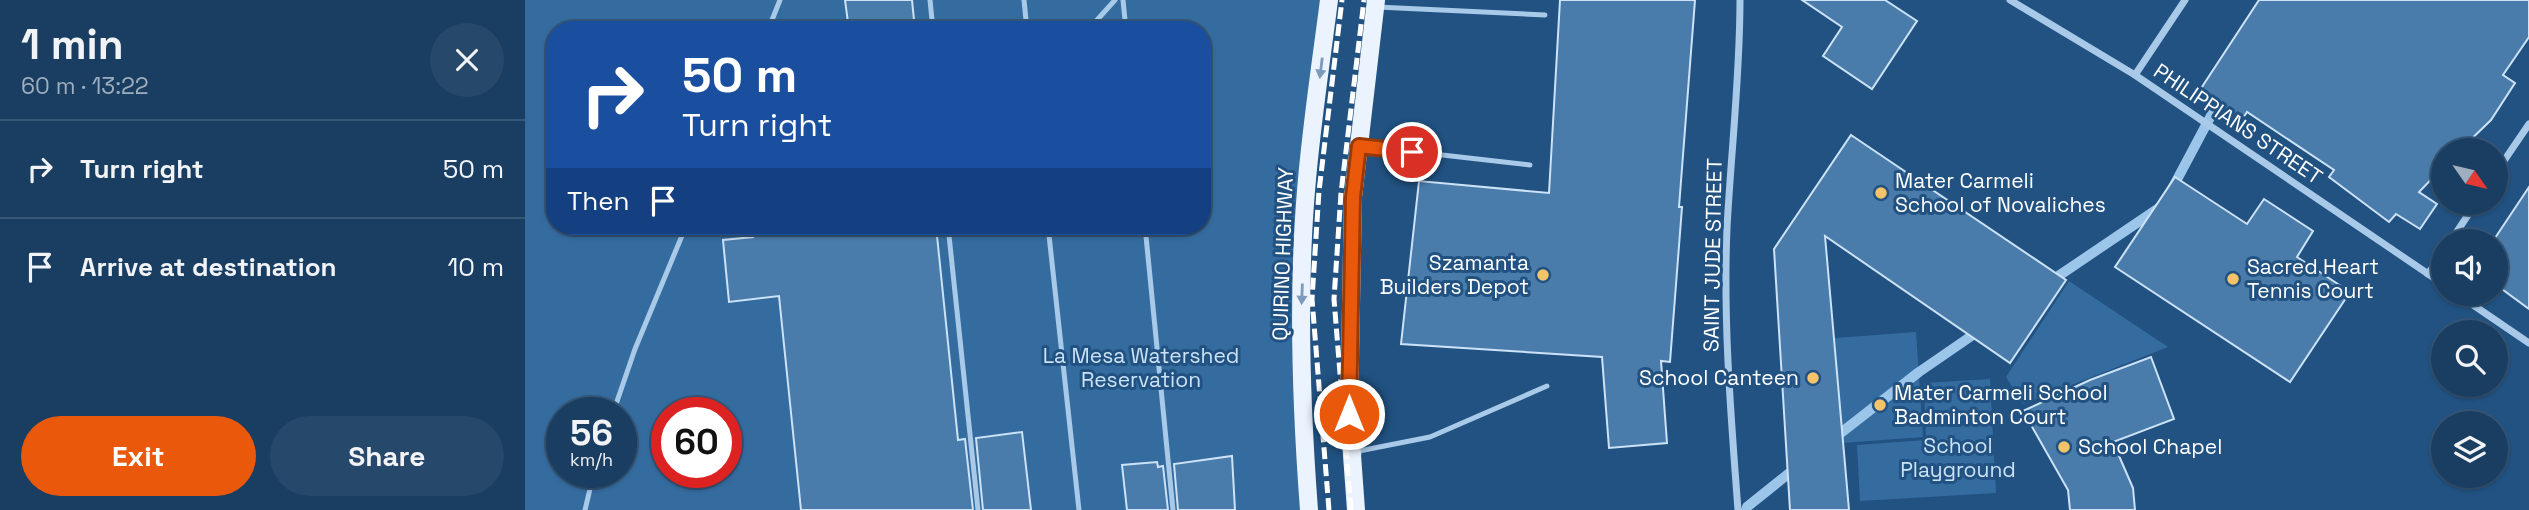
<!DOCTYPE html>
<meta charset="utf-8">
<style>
:root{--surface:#193e62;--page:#26496b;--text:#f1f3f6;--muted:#9faebe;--line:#375777;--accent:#ea580c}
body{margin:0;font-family:"Space Grotesk",sans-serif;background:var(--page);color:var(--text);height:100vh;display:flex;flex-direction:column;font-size:26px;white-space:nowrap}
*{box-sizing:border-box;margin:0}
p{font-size:23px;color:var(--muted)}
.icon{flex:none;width:38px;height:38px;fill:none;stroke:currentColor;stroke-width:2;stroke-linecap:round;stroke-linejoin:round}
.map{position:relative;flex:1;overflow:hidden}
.side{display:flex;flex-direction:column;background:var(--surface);width:525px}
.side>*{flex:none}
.guide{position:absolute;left:21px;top:21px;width:665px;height:214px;border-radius:28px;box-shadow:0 2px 5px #0004,0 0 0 2px var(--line);background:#1a4fa0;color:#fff;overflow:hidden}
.needle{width:46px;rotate:124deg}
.tools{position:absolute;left:1906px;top:138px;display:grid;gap:14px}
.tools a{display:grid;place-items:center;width:77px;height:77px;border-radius:50%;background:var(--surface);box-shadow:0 2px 5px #0004,0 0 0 2px var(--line);font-size:35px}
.speed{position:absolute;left:21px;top:397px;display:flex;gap:14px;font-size:35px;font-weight:700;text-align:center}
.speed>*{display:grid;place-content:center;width:91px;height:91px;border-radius:50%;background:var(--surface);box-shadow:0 2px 5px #0004,0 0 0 2px var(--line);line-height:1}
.speed small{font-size:18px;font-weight:400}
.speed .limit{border:10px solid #d22;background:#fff;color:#111}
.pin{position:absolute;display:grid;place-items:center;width:60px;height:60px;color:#fff;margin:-30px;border:4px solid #fff;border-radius:50%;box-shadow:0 2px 7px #0007}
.me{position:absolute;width:77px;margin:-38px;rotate:0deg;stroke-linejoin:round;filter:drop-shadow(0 0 5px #0008)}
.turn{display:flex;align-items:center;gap:24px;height:147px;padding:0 21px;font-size:32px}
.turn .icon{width:91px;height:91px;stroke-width:2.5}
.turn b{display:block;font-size:49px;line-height:60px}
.then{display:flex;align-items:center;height:66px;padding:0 21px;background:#0003;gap:14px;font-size:26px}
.round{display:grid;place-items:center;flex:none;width:74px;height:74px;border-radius:37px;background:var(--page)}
.headline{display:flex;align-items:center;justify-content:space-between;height:119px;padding:0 21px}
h1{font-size:42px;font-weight:800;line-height:52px}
.cta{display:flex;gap:14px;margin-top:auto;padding:14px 21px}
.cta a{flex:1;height:80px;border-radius:42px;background:var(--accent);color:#fff;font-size:28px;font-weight:800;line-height:80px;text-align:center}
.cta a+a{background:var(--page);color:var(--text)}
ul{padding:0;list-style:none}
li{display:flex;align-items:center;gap:21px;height:98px;padding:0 21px;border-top:2px solid var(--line)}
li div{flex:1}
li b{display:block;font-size:26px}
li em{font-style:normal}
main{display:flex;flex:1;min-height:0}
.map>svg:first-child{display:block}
</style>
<main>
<section class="side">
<div class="headline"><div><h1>1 min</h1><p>60 m · 13:22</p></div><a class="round"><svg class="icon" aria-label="close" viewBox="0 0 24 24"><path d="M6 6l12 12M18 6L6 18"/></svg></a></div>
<ul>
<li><svg class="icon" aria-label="right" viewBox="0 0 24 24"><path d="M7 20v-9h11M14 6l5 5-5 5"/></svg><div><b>Turn right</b></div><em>50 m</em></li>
<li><svg class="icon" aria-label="arrive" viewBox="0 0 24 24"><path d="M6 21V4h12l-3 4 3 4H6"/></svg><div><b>Arrive at destination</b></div><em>10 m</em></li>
</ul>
<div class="cta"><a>Exit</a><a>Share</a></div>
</section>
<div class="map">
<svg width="2004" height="510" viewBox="0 0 2004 510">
<rect width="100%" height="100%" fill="#215282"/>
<!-- green -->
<g fill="#356ca0" fill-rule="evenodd">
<path d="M0 0H804L781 191 784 510H0ZM30 30H677V226H30ZM37 413H96V472H37ZM142 413H201V472H142Z"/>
<polygon points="1544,281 1643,347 1498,404 1481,377"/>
<polygon points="1391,332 1398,437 1317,443 1310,338"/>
<polygon points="1465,379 1471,493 1335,501 1332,445 1401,440 1399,383"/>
</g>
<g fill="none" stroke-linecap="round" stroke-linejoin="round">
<!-- stream -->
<g stroke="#9cc5ea" stroke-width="10">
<polyline points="1647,189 1697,95"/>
<polyline points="1523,283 1637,206"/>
<polyline points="1308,439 1394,372 1458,328"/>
<polyline points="1221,510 1222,507 1273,466"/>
</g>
</g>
<!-- building -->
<g fill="#4a7cab" stroke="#cce2f6" stroke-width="2">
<polygon points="320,0 387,0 390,30 324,30"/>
<polygon points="1035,0 1170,0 1154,207 1157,207 1145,362 1136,361 1142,443 1084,448 1077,357 876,344 894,181 1024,193"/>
<polygon points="1277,0 1360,0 1392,21 1347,89 1298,56 1317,27"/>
<polygon points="1734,0 2004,0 2004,37 1978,75 1990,83 1966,120 1935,150 1918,150 1918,167 1894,192 1912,204 1895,229 1871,214 1864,222 1804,177 1809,170 1722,112 1716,121 1673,93"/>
<polygon points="1326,135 1541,280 1485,363 1300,236 1324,510 1265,510 1249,249"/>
<polygon points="1650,177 1722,224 1739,199 1788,231 1772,257 1825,292 1765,382 1590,267"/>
<polygon points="2004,187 2004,309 1970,284 1970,238"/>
<polygon points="227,226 411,226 433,440 440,439 448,510 276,510 254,296 204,302 198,240 228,237"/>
<polygon points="1626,357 1649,419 1588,442 1608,488 1610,510 1545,510 1543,490 1498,411 1565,380"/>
<polygon points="497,432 506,510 458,510 451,438"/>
<polygon points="707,456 710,510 653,510 649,464"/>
<polygon points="632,462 633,467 638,466 643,510 602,510 597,465"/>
</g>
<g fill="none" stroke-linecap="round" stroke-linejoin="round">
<!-- lane -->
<g stroke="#a8c9e8" stroke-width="5">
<polyline points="405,0 408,30"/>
<polyline points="499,0 502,30"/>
<polyline points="598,0 601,30"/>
<polyline points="852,7 1020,15"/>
<polyline points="243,30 255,0"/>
<polyline points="563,30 590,0"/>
<polyline points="838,146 1005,165"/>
<polyline points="423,226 453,510"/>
<polyline points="523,226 554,510"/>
<polyline points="620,226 648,510"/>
<polyline points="88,413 110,349 161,226"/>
<polyline points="834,454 834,451 905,437 1022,386"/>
<polyline points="60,510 69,472"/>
</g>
<!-- street -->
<g stroke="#a8c9e8" stroke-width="7">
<polyline points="1485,0 1610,75 1918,284"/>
<polyline points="1610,75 1660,0"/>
<polyline points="1970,174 2004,124"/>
<polyline points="1925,242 1951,203"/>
<polyline points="1903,274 1918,252"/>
<polyline points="1932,294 2004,343"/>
<path d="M1213 510C1206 417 1198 322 1202 228 1206 152 1215 77 1215 0"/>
</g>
<!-- primary -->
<g stroke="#ebf3fe" stroke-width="18">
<path d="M784 510C776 404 772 297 781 191 786 127 796 63 804 0"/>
<polyline points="831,510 824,414 828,197 851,0"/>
</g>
<!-- rail -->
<g stroke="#fff" stroke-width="5" stroke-dasharray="12 5" stroke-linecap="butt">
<polyline points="804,510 787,299 794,191 817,0"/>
<polyline points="826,510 809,299 816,193 839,0"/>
</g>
</g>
<!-- one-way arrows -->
<defs><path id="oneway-solid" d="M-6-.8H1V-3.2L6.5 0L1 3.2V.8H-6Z" transform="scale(1.75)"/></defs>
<g fill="#7c9aba">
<use href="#oneway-solid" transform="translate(796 68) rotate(97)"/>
<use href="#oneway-solid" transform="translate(777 294) rotate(92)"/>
</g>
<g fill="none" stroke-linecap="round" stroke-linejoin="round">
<!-- route casing -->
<g stroke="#983908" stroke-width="18">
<polyline id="route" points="824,414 828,197 834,146 887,152"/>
</g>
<!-- route -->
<use href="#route" stroke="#ea580c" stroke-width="12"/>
</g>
<!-- markers -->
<g fill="#f5c369" stroke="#215282" stroke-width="2.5">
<circle cx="1356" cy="193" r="7"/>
<circle cx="1018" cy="275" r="7"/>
<circle cx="1708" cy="279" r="7"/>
<circle cx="1288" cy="378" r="7"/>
<circle cx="1355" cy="405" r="7"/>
<circle cx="1539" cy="447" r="7"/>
</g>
<g text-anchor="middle" stroke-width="6" stroke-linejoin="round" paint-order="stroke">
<!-- street labels -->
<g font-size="21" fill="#fff" stroke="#215282">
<text transform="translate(1713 124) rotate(34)" y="7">PHILIPPIANS STREET</text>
<text transform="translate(758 254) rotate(-88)" y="7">QUIRINO HIGHWAY</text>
<text transform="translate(1188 255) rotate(-89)" y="7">SAINT JUDE STREET</text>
</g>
<!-- poi labels -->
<g font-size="21" fill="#fff" stroke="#215282" text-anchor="start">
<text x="1370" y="188">Mater Carmeli<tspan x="1370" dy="24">School of Novaliches</tspan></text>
<text x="1004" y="270" text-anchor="end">Szamanta<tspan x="1004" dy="24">Builders Depot</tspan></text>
<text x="1722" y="274">Sacred Heart<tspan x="1722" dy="24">Tennis Court</tspan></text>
<text x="1274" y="385" text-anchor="end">School Canteen</text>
<text x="1369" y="400">Mater Carmeli School<tspan x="1369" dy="24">Badminton Court</tspan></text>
<text x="1553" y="454">School Chapel</text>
</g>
<!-- park labels -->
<g font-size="21" fill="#cce2f6" stroke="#215282">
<text x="616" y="363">La Mesa Watershed<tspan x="616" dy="24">Reservation</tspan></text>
<text x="1433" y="453">School<tspan x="1433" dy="24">Playground</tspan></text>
</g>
</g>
</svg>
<div class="tools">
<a><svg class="needle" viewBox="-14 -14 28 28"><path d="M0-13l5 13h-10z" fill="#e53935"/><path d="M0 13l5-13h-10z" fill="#9faebe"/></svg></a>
<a><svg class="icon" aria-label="sound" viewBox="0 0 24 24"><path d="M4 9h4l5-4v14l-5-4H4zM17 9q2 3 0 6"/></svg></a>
<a><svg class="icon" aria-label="search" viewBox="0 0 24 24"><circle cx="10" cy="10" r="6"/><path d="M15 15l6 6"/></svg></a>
<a><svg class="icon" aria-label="layers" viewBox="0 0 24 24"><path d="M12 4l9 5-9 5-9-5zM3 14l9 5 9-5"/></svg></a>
</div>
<div class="speed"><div>56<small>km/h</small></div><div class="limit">60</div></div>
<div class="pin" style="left:887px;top:152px;background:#d93025"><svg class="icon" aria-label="arrive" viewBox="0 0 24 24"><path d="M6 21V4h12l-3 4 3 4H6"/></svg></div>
<svg class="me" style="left:824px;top:414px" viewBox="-20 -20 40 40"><circle r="17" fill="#ea580c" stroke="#fff" stroke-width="3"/><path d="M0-11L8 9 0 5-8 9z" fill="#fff"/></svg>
<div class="guide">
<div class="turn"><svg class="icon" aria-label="right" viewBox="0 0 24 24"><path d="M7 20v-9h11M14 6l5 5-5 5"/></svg><div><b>50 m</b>Turn right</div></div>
<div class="then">Then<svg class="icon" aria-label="arrive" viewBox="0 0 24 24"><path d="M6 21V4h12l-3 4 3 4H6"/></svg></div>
</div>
</div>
</main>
